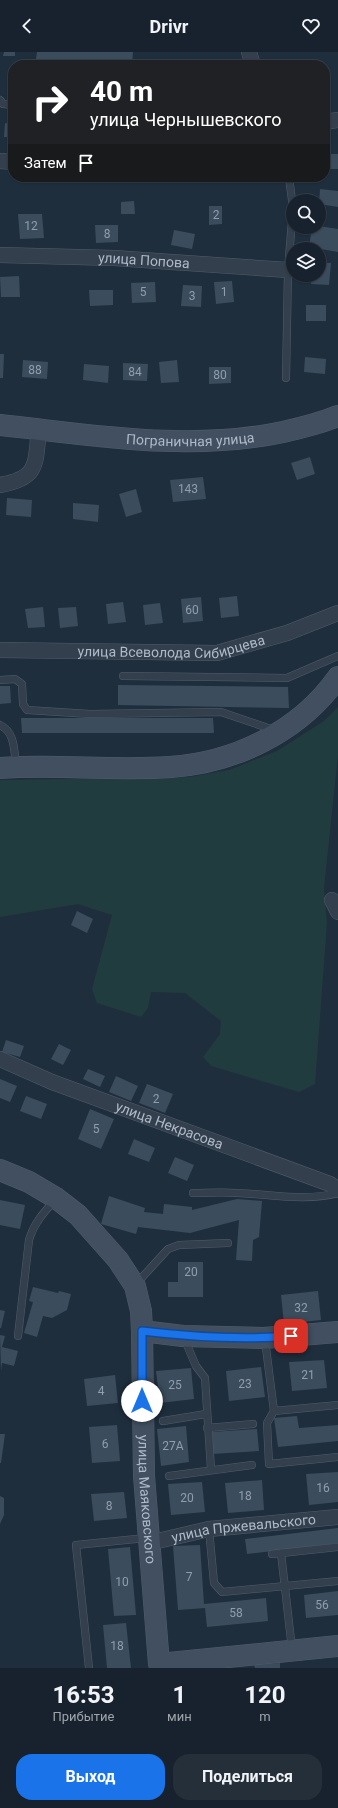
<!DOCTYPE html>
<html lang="ru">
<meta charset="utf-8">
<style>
:root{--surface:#17222e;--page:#242f3a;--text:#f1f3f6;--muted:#9ea4aa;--line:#363f4a;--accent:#1a73e8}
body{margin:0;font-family:Roboto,sans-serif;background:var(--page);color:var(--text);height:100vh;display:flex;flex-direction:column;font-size:15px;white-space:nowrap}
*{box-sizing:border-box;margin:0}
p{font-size:13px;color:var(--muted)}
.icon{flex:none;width:22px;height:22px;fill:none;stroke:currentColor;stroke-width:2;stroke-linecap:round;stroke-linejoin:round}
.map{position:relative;height:1616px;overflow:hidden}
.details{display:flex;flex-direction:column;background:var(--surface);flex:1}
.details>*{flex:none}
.guide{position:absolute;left:8px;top:8px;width:322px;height:122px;border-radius:16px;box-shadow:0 1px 3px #0004,0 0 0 1px var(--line);background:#202124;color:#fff;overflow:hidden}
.fabs{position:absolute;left:286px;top:142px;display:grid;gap:8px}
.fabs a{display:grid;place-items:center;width:40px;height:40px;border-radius:50%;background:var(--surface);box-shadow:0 1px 3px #0004,0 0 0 1px var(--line);font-size:20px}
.pin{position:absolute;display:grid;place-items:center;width:34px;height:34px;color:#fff;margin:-17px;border-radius:8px;box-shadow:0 2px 6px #0006}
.me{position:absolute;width:44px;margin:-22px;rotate:0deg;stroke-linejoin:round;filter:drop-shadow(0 0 3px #0008)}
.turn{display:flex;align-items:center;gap:14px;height:84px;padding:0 16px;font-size:18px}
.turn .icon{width:52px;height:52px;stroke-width:2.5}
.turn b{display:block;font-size:28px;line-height:34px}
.then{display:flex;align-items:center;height:38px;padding:0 16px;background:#0003;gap:8px;font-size:15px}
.eta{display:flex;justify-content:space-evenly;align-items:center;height:68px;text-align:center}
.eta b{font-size:24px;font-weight:700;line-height:28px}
.button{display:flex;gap:8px;margin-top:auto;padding:8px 16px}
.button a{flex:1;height:46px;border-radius:16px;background:var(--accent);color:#fff;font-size:16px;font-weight:700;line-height:46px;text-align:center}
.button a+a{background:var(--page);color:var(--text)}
header{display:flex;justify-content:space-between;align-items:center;height:52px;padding:0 16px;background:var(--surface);font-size:18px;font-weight:700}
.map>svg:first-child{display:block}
</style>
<header><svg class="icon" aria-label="back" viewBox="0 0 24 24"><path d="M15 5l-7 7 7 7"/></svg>Drivr<svg class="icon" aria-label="heart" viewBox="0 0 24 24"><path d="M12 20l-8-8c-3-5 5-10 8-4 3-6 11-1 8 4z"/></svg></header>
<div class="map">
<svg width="338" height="1616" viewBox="0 0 338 1616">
<rect width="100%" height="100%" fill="#1f2e3d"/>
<!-- green -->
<polygon fill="#213c3e" points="338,655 338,703 324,836 327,871 315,1032 299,1040 211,1014 203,1005 220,982 221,969 185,941 151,940 148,956 141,965 97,951 92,937 112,863 78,852 0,865 0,728 189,725 229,718 277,699 324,669"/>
<!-- building -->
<g fill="#3b4c5d">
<polygon points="4,0 15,0 15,4 3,4"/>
<polygon points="37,0 133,0 132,13 35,13"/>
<polygon points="5,71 13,72 13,85 4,85"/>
<polygon points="330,102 338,102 338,117 329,117"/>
<polygon points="320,137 338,139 338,155 319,152"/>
<polygon points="134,149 135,162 121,162 121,150"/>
<polygon points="209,154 222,154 222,172 209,173"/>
<polygon points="18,162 42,162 44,186 20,187"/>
<polygon points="95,173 118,173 118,190 96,191"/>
<polygon points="319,174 338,177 338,200 309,195 312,175"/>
<polygon points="174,178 195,182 192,197 171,193"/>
<polygon points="319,211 331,211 329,233 311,232 312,223 319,223"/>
<polygon points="19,224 20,245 1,245 0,225"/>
<polygon points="232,229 234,250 216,252 214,230"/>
<polygon points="155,230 156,250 132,251 131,231"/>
<polygon points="183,233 202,234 201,255 181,254"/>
<polygon points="89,238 113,238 113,253 90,254"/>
<rect x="306" y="253" width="20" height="16"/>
<polygon points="0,302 4,302 3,326 0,326"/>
<polygon points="305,305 326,307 325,322 304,320"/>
<polygon points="23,308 48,310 47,327 22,325"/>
<polygon points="177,308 179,330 161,331 159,310"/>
<polygon points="123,311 148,312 147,329 123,328"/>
<polygon points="84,312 109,314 108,331 83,328"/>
<polygon points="209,315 231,315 231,331 209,332"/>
<polygon points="310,405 315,422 297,428 291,411"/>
<polygon points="203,425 206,447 173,450 170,428"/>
<polygon points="136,437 142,460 126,465 119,442"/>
<polygon points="7,446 32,448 31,465 6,463"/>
<polygon points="73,451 99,453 98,470 73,467"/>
<polygon points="237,544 239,564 221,566 219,546"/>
<polygon points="201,545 203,569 183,571 181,547"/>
<polygon points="123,550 126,570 108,572 106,552"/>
<polygon points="160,551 163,571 145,573 143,553"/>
<polygon points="43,555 45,575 28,576 25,557"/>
<polygon points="76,555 78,574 60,576 58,556"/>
<polygon points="118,633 288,635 289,656 118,653"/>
<polygon points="0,634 10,634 11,651 0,652"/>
<polygon points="21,666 213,666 214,681 22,681"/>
<polygon points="77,859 93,867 87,881 71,873"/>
<polygon points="6,988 24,994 20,1005 2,1000"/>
<polygon points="59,992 71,998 63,1013 51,1007"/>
<polygon points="88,1017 105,1024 100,1035 83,1027"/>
<polygon points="116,1024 138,1034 131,1049 109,1040"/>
<polygon points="0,1027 17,1034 10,1050 0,1046"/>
<polygon points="147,1032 173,1042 165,1061 139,1051"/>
<polygon points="26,1044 47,1052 41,1067 20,1059"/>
<polygon points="90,1057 114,1067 101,1097 78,1087"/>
<polygon points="134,1087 155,1096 149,1110 128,1102"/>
<polygon points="175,1105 194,1113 187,1129 168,1121"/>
<polygon points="109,1144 145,1156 144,1160 163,1162 164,1152 192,1155 192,1158 237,1147 262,1149 259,1185 253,1188 252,1209 236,1208 239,1168 190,1181 138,1175 136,1182 101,1172"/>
<polygon points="0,1148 25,1153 20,1177 0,1173"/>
<polygon points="178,1210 203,1210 203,1245 168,1245 168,1230 178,1230"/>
<polygon points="33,1235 58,1241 59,1239 71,1242 67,1258 52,1266 43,1264 37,1285 24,1281 33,1250 29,1249"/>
<polygon points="318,1239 321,1268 284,1272 281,1243"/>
<polygon points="0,1258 5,1259 1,1276 0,1276"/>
<polygon points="0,1283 5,1284 2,1295 18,1299 14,1314 2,1311 1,1319"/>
<polygon points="324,1308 327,1336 292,1339 289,1310"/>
<polygon points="261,1315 265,1345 229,1349 226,1319"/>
<polygon points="191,1316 194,1347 160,1351 156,1319"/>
<polygon points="115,1323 118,1351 87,1354 84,1327"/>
<polygon points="297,1364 299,1376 338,1373 338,1389 278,1395 274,1366"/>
<polygon points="117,1373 120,1409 92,1411 89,1375"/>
<polygon points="186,1374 189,1410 161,1414 157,1377"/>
<polygon points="257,1377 259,1399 212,1402 211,1380"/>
<polygon points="0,1382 5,1382 1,1411 0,1411"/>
<polygon points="338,1420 338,1450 309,1453 306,1422"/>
<polygon points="262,1428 264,1458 228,1461 225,1431"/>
<polygon points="202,1430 205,1460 171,1463 168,1432"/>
<polygon points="124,1440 127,1466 94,1469 91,1442"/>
<polygon points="0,1444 4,1446 4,1463 0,1472"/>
<polygon points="338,1476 338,1491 247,1502 245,1487"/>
<polygon points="200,1493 204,1552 266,1546 268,1569 207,1575 205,1556 178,1558 173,1494"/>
<polygon points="130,1495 136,1563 114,1564 108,1497"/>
<polygon points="338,1539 338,1563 306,1566 304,1543"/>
<polygon points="126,1571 131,1616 107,1616 103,1573"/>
<polygon points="280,1611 280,1616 255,1616 254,1613"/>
</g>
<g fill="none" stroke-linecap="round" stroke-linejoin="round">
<!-- lane casing -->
<g stroke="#515d6a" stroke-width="8">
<g id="lane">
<polyline points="0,48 3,52 13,53"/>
<polyline points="286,326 288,218 293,156 289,125"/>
<polyline points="123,624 287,626 338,604"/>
<polyline points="0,628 15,627 22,632 23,652 27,658 90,662 221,660 274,678"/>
<path d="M0 673C15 680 14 698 16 713"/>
<path d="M193 1141C208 1141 222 1140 237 1141 270 1142 305 1150 338 1141"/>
<polyline points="136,1232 168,1197 179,1193 228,1191"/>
<path d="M18 1284 29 1188C34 1171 44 1160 55 1148"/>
<polyline points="184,1286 196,1314 205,1326 211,1417"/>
<polyline points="265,1288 274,1359"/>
<polyline points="338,1353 274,1359 267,1371 269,1412 338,1405"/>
<polyline points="163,1369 206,1362"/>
<polyline points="207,1376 253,1372"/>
<polyline points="169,1424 252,1413"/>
<polyline points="209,1477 214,1531 222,1540 338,1529"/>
<polyline points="281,1501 292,1597"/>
<polyline points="272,1502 338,1495"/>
<polyline points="89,1616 76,1493 146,1486"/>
</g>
</g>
<!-- street casing -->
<g stroke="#515d6a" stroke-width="16">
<g id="street">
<polyline points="249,0 253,13"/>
<polyline points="325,70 338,68"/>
<polyline points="0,109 13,110"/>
<path id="s1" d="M0 203 114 206 288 218"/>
<path d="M0 433C40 426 35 411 39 377"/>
<path id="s2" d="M0 598 217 601 287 581 338 561"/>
<polyline points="332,848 338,860"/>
<path id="s3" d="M0 1007 52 1030 330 1132 338 1138"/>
<path id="s4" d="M149 1491 209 1477 338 1465"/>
</g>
</g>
<!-- secondary casing -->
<g stroke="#515d6a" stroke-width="22">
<g id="secondary">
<path id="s5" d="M0 373C94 383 189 400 283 380 301 376 321 371 338 364"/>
<path d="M0 716C56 712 113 719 170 715 235 711 300 679 338 625"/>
<path id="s6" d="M0 1118 29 1130 56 1146 78 1163 118 1208 135 1234 141 1259 142 1279 144 1424 159 1612 338 1594"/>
<polyline points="142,1279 183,1284 264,1286 338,1280"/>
</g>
</g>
<!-- lane -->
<use href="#lane" stroke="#333f4d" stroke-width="7"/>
<!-- street -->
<use href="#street" stroke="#333f4d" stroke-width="15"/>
<!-- secondary -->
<use href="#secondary" stroke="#414f60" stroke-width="21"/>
</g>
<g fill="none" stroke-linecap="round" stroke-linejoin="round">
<!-- route casing -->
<g stroke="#114b97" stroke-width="10">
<path id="route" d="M142 1349V1279C192 1285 241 1288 291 1284"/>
</g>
<!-- route -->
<use href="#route" stroke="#1a73e8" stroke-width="7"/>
</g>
<g text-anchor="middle" stroke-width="4" stroke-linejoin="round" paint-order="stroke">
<!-- number labels -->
<g font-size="12" fill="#919eae">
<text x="216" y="167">2</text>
<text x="31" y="178">12</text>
<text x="107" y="186">8</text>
<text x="143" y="244">5</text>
<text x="224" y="244">1</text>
<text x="192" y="248">3</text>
<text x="35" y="322">88</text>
<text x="135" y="324">84</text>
<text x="220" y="327">80</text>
<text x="188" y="441">143</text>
<text x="192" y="562">60</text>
<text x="156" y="1051">2</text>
<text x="96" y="1081">5</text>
<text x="191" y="1224">20</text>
<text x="301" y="1260">32</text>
<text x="308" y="1327">21</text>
<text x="245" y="1336">23</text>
<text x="175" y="1337">25</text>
<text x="101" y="1343">4</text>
<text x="105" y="1396">6</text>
<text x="173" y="1398">27А</text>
<text x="323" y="1440">16</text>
<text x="245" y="1448">18</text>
<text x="187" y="1450">20</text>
<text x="109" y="1458">8</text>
<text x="189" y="1529">7</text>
<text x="122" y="1534">10</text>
<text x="322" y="1557">56</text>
<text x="236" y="1565">58</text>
<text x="117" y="1598">18</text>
</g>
<!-- street labels -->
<g font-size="14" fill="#aebac9" stroke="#192431">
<text dy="5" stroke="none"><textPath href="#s1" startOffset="144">улица Попова</textPath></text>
<text dy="5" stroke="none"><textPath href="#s5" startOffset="191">Пограничная улица</textPath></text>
<text dy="5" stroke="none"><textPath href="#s2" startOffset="172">улица Всеволода Сибирцева</textPath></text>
<text dy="5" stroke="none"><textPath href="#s3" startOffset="182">улица Некрасова</textPath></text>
<text dy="5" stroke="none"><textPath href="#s6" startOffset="396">улица Маяковского</textPath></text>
<text dy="5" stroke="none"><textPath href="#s4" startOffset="96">улица Пржевальского</textPath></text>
</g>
</g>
</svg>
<div class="fabs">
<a><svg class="icon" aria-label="search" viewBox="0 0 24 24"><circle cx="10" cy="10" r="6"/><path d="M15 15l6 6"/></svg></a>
<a><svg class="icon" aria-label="layers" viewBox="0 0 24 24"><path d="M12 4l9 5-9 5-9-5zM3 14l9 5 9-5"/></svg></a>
</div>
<div class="pin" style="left:291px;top:1284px;background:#d93025"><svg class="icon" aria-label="arrive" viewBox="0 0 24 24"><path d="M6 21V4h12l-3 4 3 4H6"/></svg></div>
<svg class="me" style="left:142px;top:1349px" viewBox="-20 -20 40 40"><circle r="19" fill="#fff"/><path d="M0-13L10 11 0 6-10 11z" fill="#1a73e8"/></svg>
<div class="guide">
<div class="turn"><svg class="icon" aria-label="right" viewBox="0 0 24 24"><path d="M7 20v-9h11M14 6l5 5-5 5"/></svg><div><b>40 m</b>улица Чернышевского</div></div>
<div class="then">Затем<svg class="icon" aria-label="arrive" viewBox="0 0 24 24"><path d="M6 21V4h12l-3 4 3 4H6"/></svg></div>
</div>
</div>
<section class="details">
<div class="eta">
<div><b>16:53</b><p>Прибытие</p></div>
<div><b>1</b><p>мин</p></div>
<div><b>120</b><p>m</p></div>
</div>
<div class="button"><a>Выход</a><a>Поделиться</a></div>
</section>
